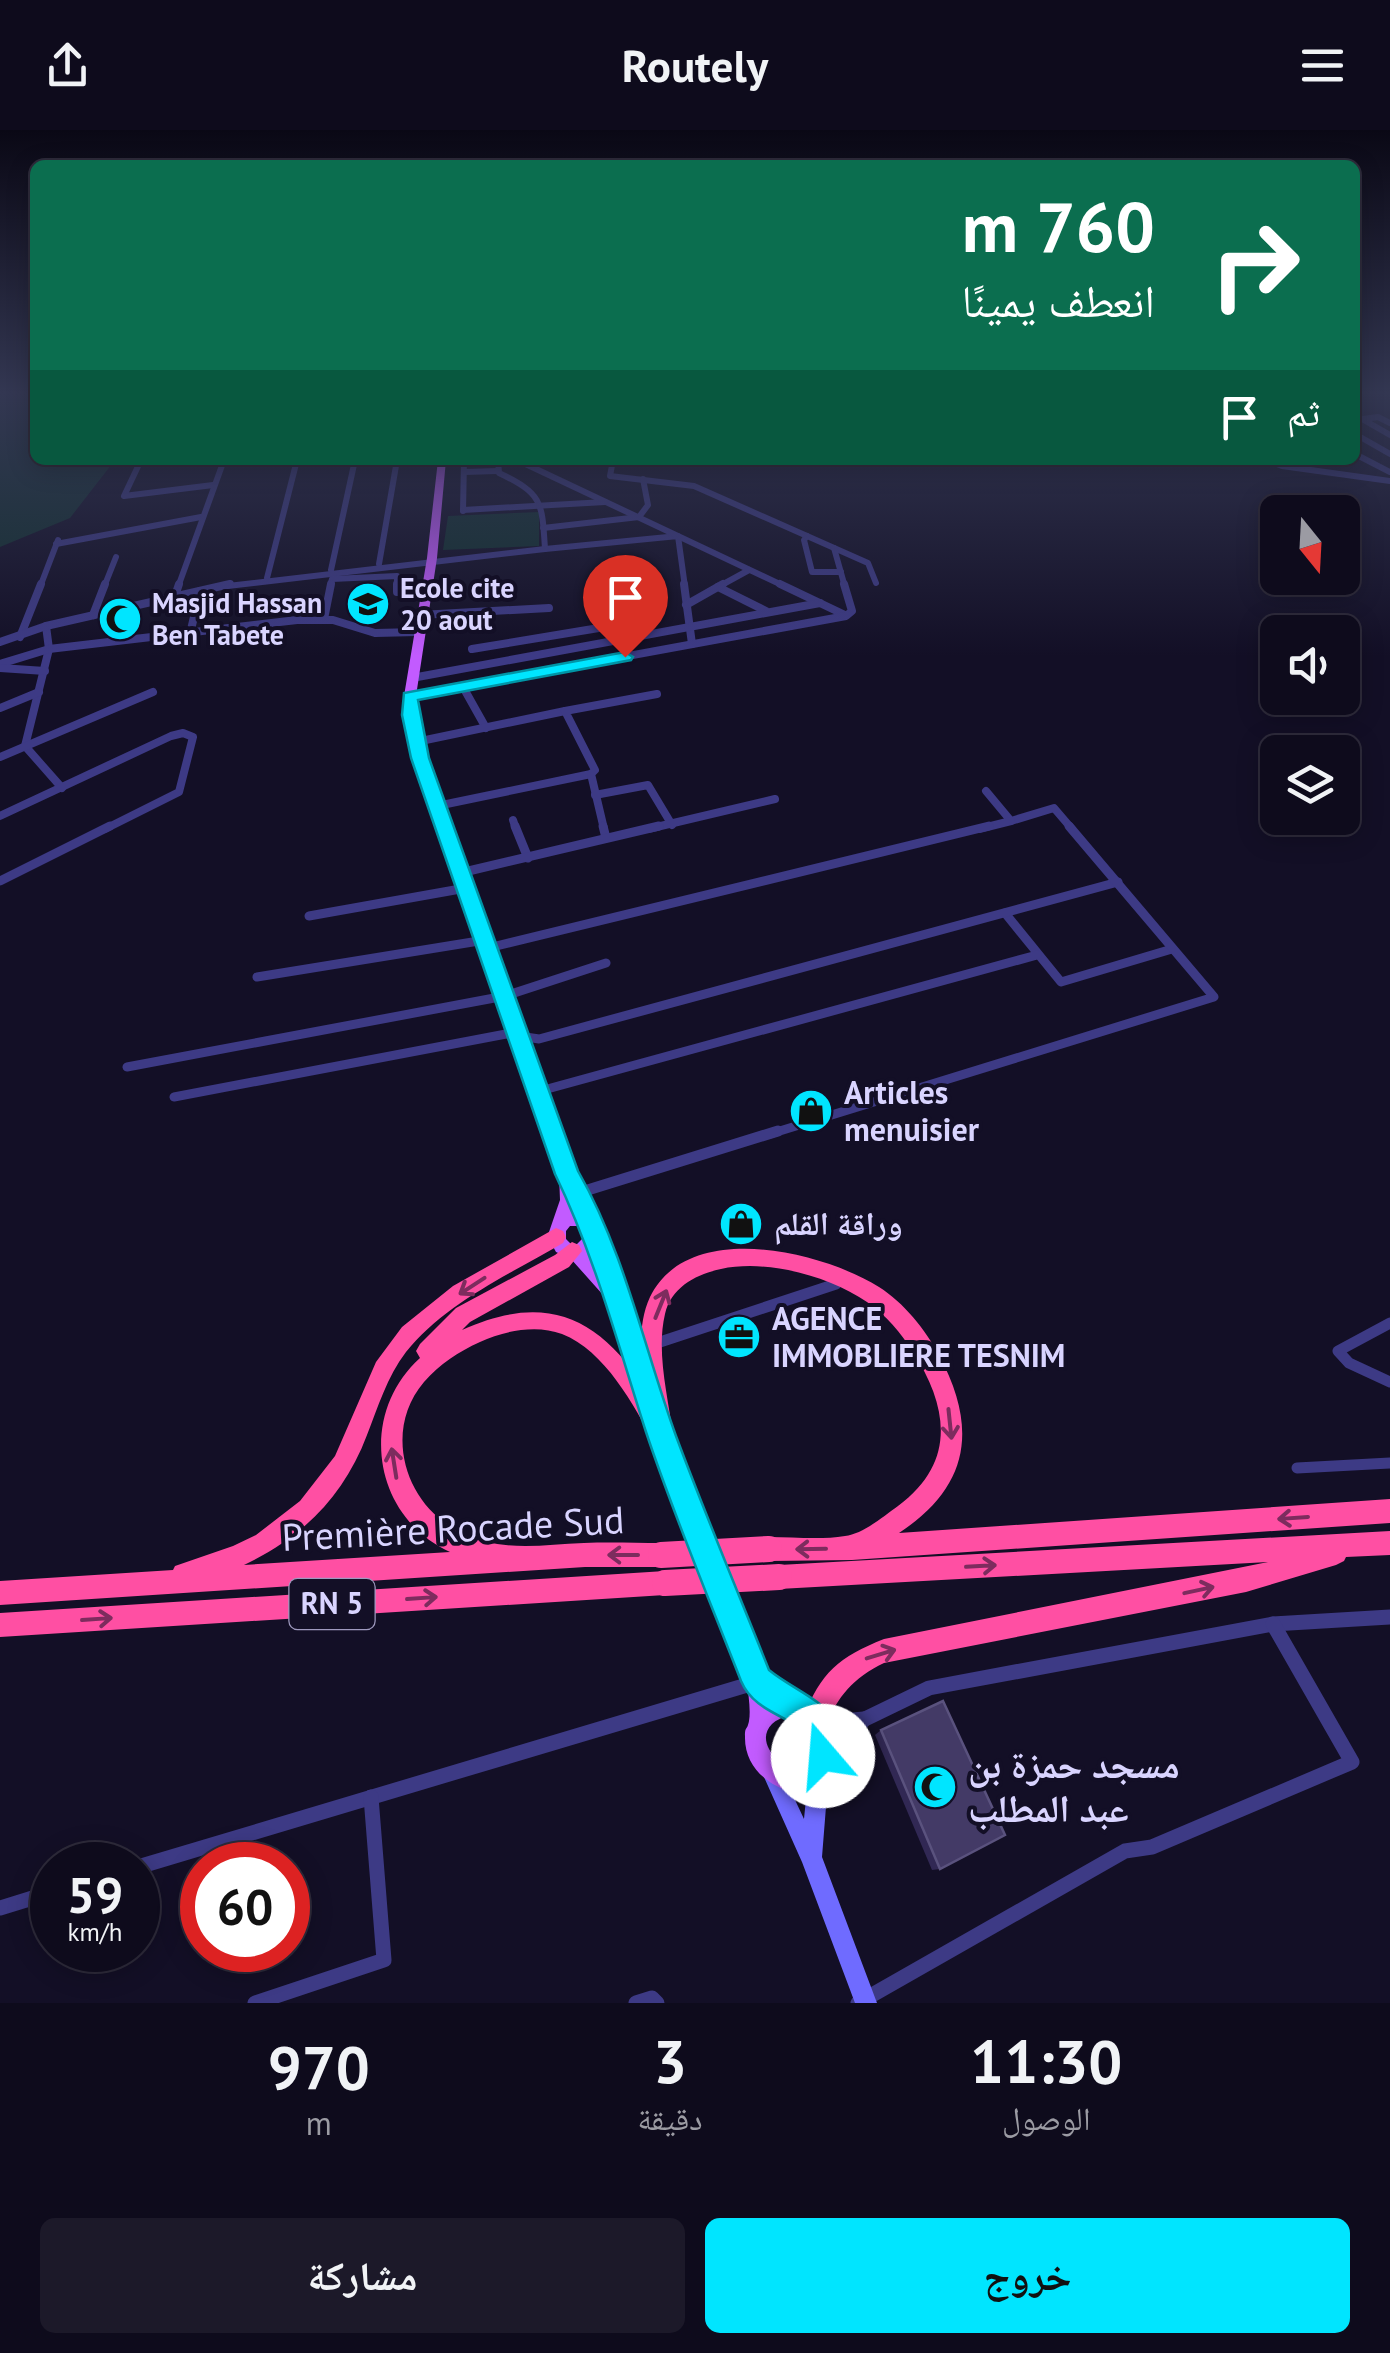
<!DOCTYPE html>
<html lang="ar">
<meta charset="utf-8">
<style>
:root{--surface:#0e0b1c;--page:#1c1929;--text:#f1f3f6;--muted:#9b9ba3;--line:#2e2b3b;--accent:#00e5ff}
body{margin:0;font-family:"PT Sans","Noto Naskh Arabic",sans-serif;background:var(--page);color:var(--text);direction:rtl;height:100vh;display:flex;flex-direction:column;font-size:38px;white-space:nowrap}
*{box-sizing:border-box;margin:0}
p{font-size:32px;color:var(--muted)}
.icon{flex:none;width:55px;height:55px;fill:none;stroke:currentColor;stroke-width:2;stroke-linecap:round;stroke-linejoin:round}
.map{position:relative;height:1873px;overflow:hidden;direction:ltr}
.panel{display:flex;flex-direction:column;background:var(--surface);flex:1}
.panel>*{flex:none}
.hud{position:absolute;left:30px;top:30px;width:1330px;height:305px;border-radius:15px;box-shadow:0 5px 25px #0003,0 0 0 2px var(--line);direction:rtl;background:#0b6e4f;color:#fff;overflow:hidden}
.needle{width:65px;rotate:162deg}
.tools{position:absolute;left:1260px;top:365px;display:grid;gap:20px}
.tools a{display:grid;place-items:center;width:100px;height:100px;border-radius:15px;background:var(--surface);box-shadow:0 5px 25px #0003,0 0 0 2px var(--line);font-size:50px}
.speed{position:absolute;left:30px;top:1712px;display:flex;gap:20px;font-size:50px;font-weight:700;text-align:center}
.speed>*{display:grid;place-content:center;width:130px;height:130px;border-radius:50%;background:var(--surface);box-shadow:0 5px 25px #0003,0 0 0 2px var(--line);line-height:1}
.speed small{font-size:25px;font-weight:400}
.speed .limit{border:15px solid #d22;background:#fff;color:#111}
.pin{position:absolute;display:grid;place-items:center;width:85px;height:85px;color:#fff;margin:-102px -42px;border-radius:50% 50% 50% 0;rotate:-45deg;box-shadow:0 0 10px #0007}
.pin .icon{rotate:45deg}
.me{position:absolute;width:110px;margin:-55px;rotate:342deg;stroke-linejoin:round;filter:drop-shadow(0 0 8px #0008)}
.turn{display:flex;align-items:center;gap:35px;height:210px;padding:0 40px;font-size:45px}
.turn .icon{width:130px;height:130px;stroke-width:2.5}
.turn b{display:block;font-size:70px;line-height:85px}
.then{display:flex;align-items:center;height:95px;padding:0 40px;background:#0003;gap:20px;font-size:38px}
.eta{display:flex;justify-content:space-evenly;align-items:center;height:170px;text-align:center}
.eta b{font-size:60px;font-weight:700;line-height:70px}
.button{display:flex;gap:20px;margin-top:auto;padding:20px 40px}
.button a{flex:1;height:115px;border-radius:15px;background:var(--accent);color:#111;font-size:40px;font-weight:700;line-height:115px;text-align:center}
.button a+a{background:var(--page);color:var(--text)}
header{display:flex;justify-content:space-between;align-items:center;height:130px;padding:0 40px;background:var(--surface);font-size:45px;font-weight:700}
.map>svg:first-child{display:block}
</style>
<header><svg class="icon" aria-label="menu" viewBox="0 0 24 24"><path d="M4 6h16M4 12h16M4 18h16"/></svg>Routely<svg class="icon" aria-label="share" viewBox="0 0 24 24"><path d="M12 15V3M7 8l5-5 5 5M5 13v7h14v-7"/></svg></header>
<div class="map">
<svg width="1390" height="1873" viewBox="0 0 1390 1873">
<rect width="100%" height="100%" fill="#130f26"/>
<!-- green -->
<g fill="#12302f">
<polygon points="0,264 35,264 35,330 115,330 70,388 0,417"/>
<polygon points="539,382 539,416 443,420 448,386"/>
</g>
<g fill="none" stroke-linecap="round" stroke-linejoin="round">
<!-- minor-far4 -->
<g stroke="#3d3a85" stroke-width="6">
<polyline points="1355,285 1390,305"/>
<polyline points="1363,289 1378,287 1390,293"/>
<polyline points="1355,304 1390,324"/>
<polyline points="1355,324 1390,342"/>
<polyline points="141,330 124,366 213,355"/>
<path d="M498 330 499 343C543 364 542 372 545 419L678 406 685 457"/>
<polyline points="517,330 786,457"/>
<polyline points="613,330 610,346 694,356 868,433 876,453"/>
<polyline points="1267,330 1282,336 1390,351"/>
<polyline points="464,342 497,341"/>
<polyline points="463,380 605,372"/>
<polyline points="463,381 464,330"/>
<polyline points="543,398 639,387 648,375 643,349"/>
<polyline points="807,406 804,410 812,442 841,442"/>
<polyline points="56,414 201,387"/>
<polyline points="834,418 845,457"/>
<polyline points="379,434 397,330"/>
<polyline points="331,440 355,330"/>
<polyline points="267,448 297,330"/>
<polyline points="40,457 58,410"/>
<polyline points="104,457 116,427"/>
<polyline points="178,457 224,330"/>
<polyline points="219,457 545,419"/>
<polyline points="330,457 332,449 397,446 397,457"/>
<polyline points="718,457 749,440"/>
</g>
<!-- minor-far3 -->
<g stroke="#3d3a85" stroke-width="8">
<polyline points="397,454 397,462 424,460"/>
<polyline points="684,454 692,514"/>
<polyline points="780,454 845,485"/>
<polyline points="718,457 766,481"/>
<polyline points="175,466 179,454"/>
<polyline points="686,475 723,454"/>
<polyline points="93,485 105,454"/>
<polyline points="420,485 549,478"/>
<polyline points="324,489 331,454"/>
<polyline points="46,496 49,519 25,616 62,658"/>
<polyline points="190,504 200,461"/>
<polyline points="20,507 41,454"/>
<polyline points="0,512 46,496 230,454"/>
<polyline points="472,519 617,495 622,497 625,527"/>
<polyline points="0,534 49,519 297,490 333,490 375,503 417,502"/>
<polyline points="0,538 45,541"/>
<polyline points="412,548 820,473"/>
<polyline points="463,557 486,598"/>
<polyline points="410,566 846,486 852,481 844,454"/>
<polyline points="0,578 39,562"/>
<polyline points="416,612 565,581"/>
<polyline points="0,627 153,562"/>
<polyline points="986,661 1011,691 1054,678 1072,699"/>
<polyline points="595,665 648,655 672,695"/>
<polyline points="437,676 591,644"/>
<polyline points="0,686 171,606 183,603 193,607 179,662 105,699"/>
<polyline points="513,690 516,699"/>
<polyline points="604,699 591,644 595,640 565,581 657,564"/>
<polyline points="648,699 775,669"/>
<polyline points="979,699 1011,691"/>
</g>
<!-- minor-far2 -->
<g stroke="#3d3a85" stroke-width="9">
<polyline points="515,696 528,728"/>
<polyline points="603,696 606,708"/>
<polyline points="460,743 659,696"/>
<polyline points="0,751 110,696"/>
<polyline points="1005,783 1061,852 1172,819"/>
<polyline points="309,786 466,758"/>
<polyline points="488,818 989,696"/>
<polyline points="257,847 485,810"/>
<polyline points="127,937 505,866 606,833"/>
<polyline points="540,961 1037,825"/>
<polyline points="174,967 506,904 539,909 1118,752"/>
<polyline points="770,1004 1214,867 1069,696"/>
</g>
<!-- minor-far1 -->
<g stroke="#3d3a85" stroke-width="11">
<polyline points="578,1063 778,1001"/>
<polyline points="1390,1193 1338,1221 1349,1233 1390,1252"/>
<polyline points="654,1214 836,1154"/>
<polyline points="1297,1338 1390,1333"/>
</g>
<!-- minor -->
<g stroke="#3d3a85" stroke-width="15">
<polyline points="819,1593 864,1589"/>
<polyline points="827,1623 865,1589 929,1558 1273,1494 1390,1487"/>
<polyline points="138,1737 757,1552"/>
<polyline points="0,1778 52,1762"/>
<polyline points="255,1873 384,1830 371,1667"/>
<polyline points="636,1873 652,1868 657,1873"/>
<polyline points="858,1873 1125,1721 1152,1717 1352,1632 1273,1494"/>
</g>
<!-- secondary -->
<polygon fill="#6f6bff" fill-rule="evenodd" points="819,1629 826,1632 829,1639 822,1727 877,1873 855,1873 802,1732 764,1647 767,1640 774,1637 781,1640 804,1689 809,1639 812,1632"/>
<!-- primary -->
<g fill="#c25bff" fill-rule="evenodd">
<path d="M438 330H446L437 428 416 566 426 629 575 1043 624 1156 658 1265 656 1271 649 1274 642 1271 640 1265 612 1175 571 1129 556 1122 550 1111 549 1102 560 1070 559 1044 414 629 404 566 427 428ZM570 1096H577L582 1100V1109L577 1114H571L566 1109V1101Z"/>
<path d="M659 1287 666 1289 668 1296 766 1544 791 1565 815 1572 829 1591 835 1610V1622L823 1653 800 1664C772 1659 744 1639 745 1606 745 1596 747 1601 749 1591 751 1579 748 1564 747 1551L650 1296 652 1289ZM787 1585C791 1586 799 1588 802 1591 820 1604 816 1632 799 1641 780 1638 754 1612 772 1594 776 1590 782 1588 787 1585Z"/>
</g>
<!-- motorway -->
<g fill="#ff4fa3" fill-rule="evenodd">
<path d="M556 1098 563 1101 566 1107 563 1113C510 1144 445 1173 406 1222 387 1247 378 1277 367 1305 344 1366 303 1407 244 1435L450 1422C373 1387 357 1285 420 1228L416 1221 420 1214 456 1178 555 1125 572 1112 579 1115 582 1121 569 1137 470 1192 462 1200C544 1163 597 1185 645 1258 641 1228 637 1195 650 1167 688 1089 821 1121 879 1157 904 1173 925 1199 939 1225 978 1298 970 1356 899 1403L1390 1369V1393L852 1430 769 1431 761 1427 757 1419 761 1411 769 1407C794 1407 821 1410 845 1406 863 1404 884 1386 898 1376 956 1333 949 1278 913 1222 901 1203 886 1185 867 1172 829 1146 767 1129 721 1139 697 1144 671 1157 665 1184 656 1222 668 1266 673 1305L670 1313 662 1316 654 1313C634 1275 605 1221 562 1204 536 1194 504 1201 480 1212 458 1222 440 1234 424 1252 383 1300 404 1373 458 1401 501 1423 538 1415 584 1413 610 1412 636 1413 661 1413L669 1417 673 1425 669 1433 661 1437H585L0 1475V1451L173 1440 175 1436 233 1416 256 1405 300 1371 335 1326 376 1232 402 1197 453 1156Z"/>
<path d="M1390 1401V1425L1346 1427 1344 1431 1336 1435 1246 1462 884 1533C853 1548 838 1566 825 1597L816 1601 807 1597 803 1588C821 1542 839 1527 884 1509L1268 1432 779 1459 771 1455 767 1447 771 1439 779 1435Z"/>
<polygon points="665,1441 673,1445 677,1453 673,1461 665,1465 0,1507 0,1483"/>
</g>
<!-- motorway-bridge -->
<g stroke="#ff4fa3" stroke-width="26">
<polyline points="661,1425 769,1419"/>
<polyline points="665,1453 779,1447"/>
</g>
</g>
<!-- wall -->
<polygon fill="#312854" points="881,1600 940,1739 932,1740 875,1605"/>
<!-- building -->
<polygon fill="#433a66" stroke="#5a527e" stroke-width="2.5" points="943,1571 1005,1705 940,1739 881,1600"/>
<!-- one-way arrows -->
<defs><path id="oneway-shaft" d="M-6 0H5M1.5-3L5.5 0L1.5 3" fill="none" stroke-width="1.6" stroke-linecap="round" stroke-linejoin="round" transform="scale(2.5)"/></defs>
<g stroke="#7d2c5e">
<use href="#oneway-shaft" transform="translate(472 1156) rotate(147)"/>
<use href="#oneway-shaft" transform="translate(661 1174) rotate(-68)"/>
<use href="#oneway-shaft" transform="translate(950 1294) rotate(84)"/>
<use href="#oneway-shaft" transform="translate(394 1333) rotate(-99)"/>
<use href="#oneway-shaft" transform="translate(1293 1388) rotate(176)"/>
<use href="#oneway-shaft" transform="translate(811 1419) rotate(179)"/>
<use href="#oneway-shaft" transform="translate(623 1425) rotate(-180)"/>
<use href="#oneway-shaft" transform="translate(981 1436) rotate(-3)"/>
<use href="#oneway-shaft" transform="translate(1199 1460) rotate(-12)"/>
<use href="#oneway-shaft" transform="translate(422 1468) rotate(-4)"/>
<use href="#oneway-shaft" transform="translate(97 1489) rotate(-4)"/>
<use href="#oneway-shaft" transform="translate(881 1524) rotate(-17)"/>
</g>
<!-- sky -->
<linearGradient id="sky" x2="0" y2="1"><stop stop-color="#0a0815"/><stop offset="0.5" stop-color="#333752"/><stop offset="1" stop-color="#333752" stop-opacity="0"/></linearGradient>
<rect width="1390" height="526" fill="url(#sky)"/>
<!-- route -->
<path fill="#00e5ff" stroke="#0095a6" stroke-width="2.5" d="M625 522 633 527 631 530 418 570 429 628 578 1041C625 1123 644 1218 676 1306 705 1384 738 1462 769 1540 803 1568 860 1580 835 1638L823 1643 811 1638 804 1600C781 1584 753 1579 741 1551 709 1469 674 1386 646 1302 618 1215 595 1127 555 1044L411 628 402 585 404 563Z"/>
<!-- icons -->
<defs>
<g id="school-disc" transform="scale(2.25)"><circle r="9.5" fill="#00e5ff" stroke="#130f26"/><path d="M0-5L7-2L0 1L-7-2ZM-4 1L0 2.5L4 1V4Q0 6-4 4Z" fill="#111"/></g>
<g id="mosque-disc" transform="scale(2.25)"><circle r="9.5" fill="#00e5ff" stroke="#130f26"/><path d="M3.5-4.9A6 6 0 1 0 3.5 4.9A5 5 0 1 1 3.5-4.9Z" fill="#111"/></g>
<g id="shop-disc" transform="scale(2.25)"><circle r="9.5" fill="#00e5ff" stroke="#130f26"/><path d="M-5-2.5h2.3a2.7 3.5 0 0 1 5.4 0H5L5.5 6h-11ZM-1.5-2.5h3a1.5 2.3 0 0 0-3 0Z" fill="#111"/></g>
<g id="office-disc" transform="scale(2.25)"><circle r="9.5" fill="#00e5ff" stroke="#130f26"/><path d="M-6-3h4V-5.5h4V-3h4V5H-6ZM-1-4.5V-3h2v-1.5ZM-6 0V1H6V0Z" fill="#111"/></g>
</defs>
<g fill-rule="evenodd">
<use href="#school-disc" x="368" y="474"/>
<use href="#mosque-disc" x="120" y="489"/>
<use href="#shop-disc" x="811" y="981"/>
<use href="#shop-disc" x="741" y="1094"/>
<use href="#office-disc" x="739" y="1207"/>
<use href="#mosque-disc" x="935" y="1657"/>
</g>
<g text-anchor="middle" stroke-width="8" stroke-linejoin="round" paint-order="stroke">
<!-- far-poi labels -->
<g font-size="28" font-weight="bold" fill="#d9d4ff" stroke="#130f26" text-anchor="start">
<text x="400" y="468">Ecole cite<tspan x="400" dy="32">20 aout</tspan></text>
<text x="152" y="483">Masjid Hassan<tspan x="152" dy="32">Ben Tabete</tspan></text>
</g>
<!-- shield labels -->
<rect fill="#130f26" stroke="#9e99be" stroke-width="2.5" x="289.5" y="1449" width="85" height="50" rx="8"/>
<g font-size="30" font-weight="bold" fill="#d9d4ff">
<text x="332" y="1484">RN 5</text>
</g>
<!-- poi labels -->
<g font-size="32" font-weight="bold" fill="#d9d4ff" stroke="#130f26" text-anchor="start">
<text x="844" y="974">Articles<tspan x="844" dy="37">menuisier</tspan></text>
<text x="774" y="1105">وراقة القلم</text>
<text x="772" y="1200">AGENCE<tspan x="772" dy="37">IMMOBLIERE TESNIM</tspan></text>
</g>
<!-- near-street labels -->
<g font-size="38" fill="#d9d4ff" stroke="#130f26">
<text transform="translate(453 1399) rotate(-3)" y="13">Première Rocade Sud</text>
</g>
<!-- near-poi labels -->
<g font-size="38" font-weight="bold" fill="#d9d4ff" stroke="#130f26" text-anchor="start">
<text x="968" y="1648">مسجد حمزة بن<tspan x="968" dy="44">عبد المطلب</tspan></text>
</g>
</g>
</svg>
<div class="tools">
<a><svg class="needle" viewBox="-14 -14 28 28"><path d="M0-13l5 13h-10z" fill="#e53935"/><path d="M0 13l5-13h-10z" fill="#9b9ba3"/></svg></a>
<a><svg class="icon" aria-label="sound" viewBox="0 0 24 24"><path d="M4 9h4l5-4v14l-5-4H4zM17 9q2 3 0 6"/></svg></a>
<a><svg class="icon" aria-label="layers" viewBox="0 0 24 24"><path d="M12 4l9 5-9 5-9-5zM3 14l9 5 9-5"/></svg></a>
</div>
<div class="speed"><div>59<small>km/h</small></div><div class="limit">60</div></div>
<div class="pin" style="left:625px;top:527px;background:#d93025"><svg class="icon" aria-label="arrive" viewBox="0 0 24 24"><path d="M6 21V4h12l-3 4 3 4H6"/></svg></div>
<svg class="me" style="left:823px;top:1626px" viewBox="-20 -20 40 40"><circle r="19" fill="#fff"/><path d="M0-13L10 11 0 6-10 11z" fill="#00e5ff"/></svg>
<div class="hud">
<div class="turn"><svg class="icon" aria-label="right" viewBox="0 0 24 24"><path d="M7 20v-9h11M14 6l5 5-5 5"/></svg><div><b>760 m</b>انعطف يمينًا</div></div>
<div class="then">ثم<svg class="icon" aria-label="arrive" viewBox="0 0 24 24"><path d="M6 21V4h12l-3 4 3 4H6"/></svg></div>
</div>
</div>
<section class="panel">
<div class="eta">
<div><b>11:30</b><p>الوصول</p></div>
<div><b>3</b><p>دقيقة</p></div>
<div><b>970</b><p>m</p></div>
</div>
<div class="button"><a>خروج</a><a>مشاركة</a></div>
</section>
